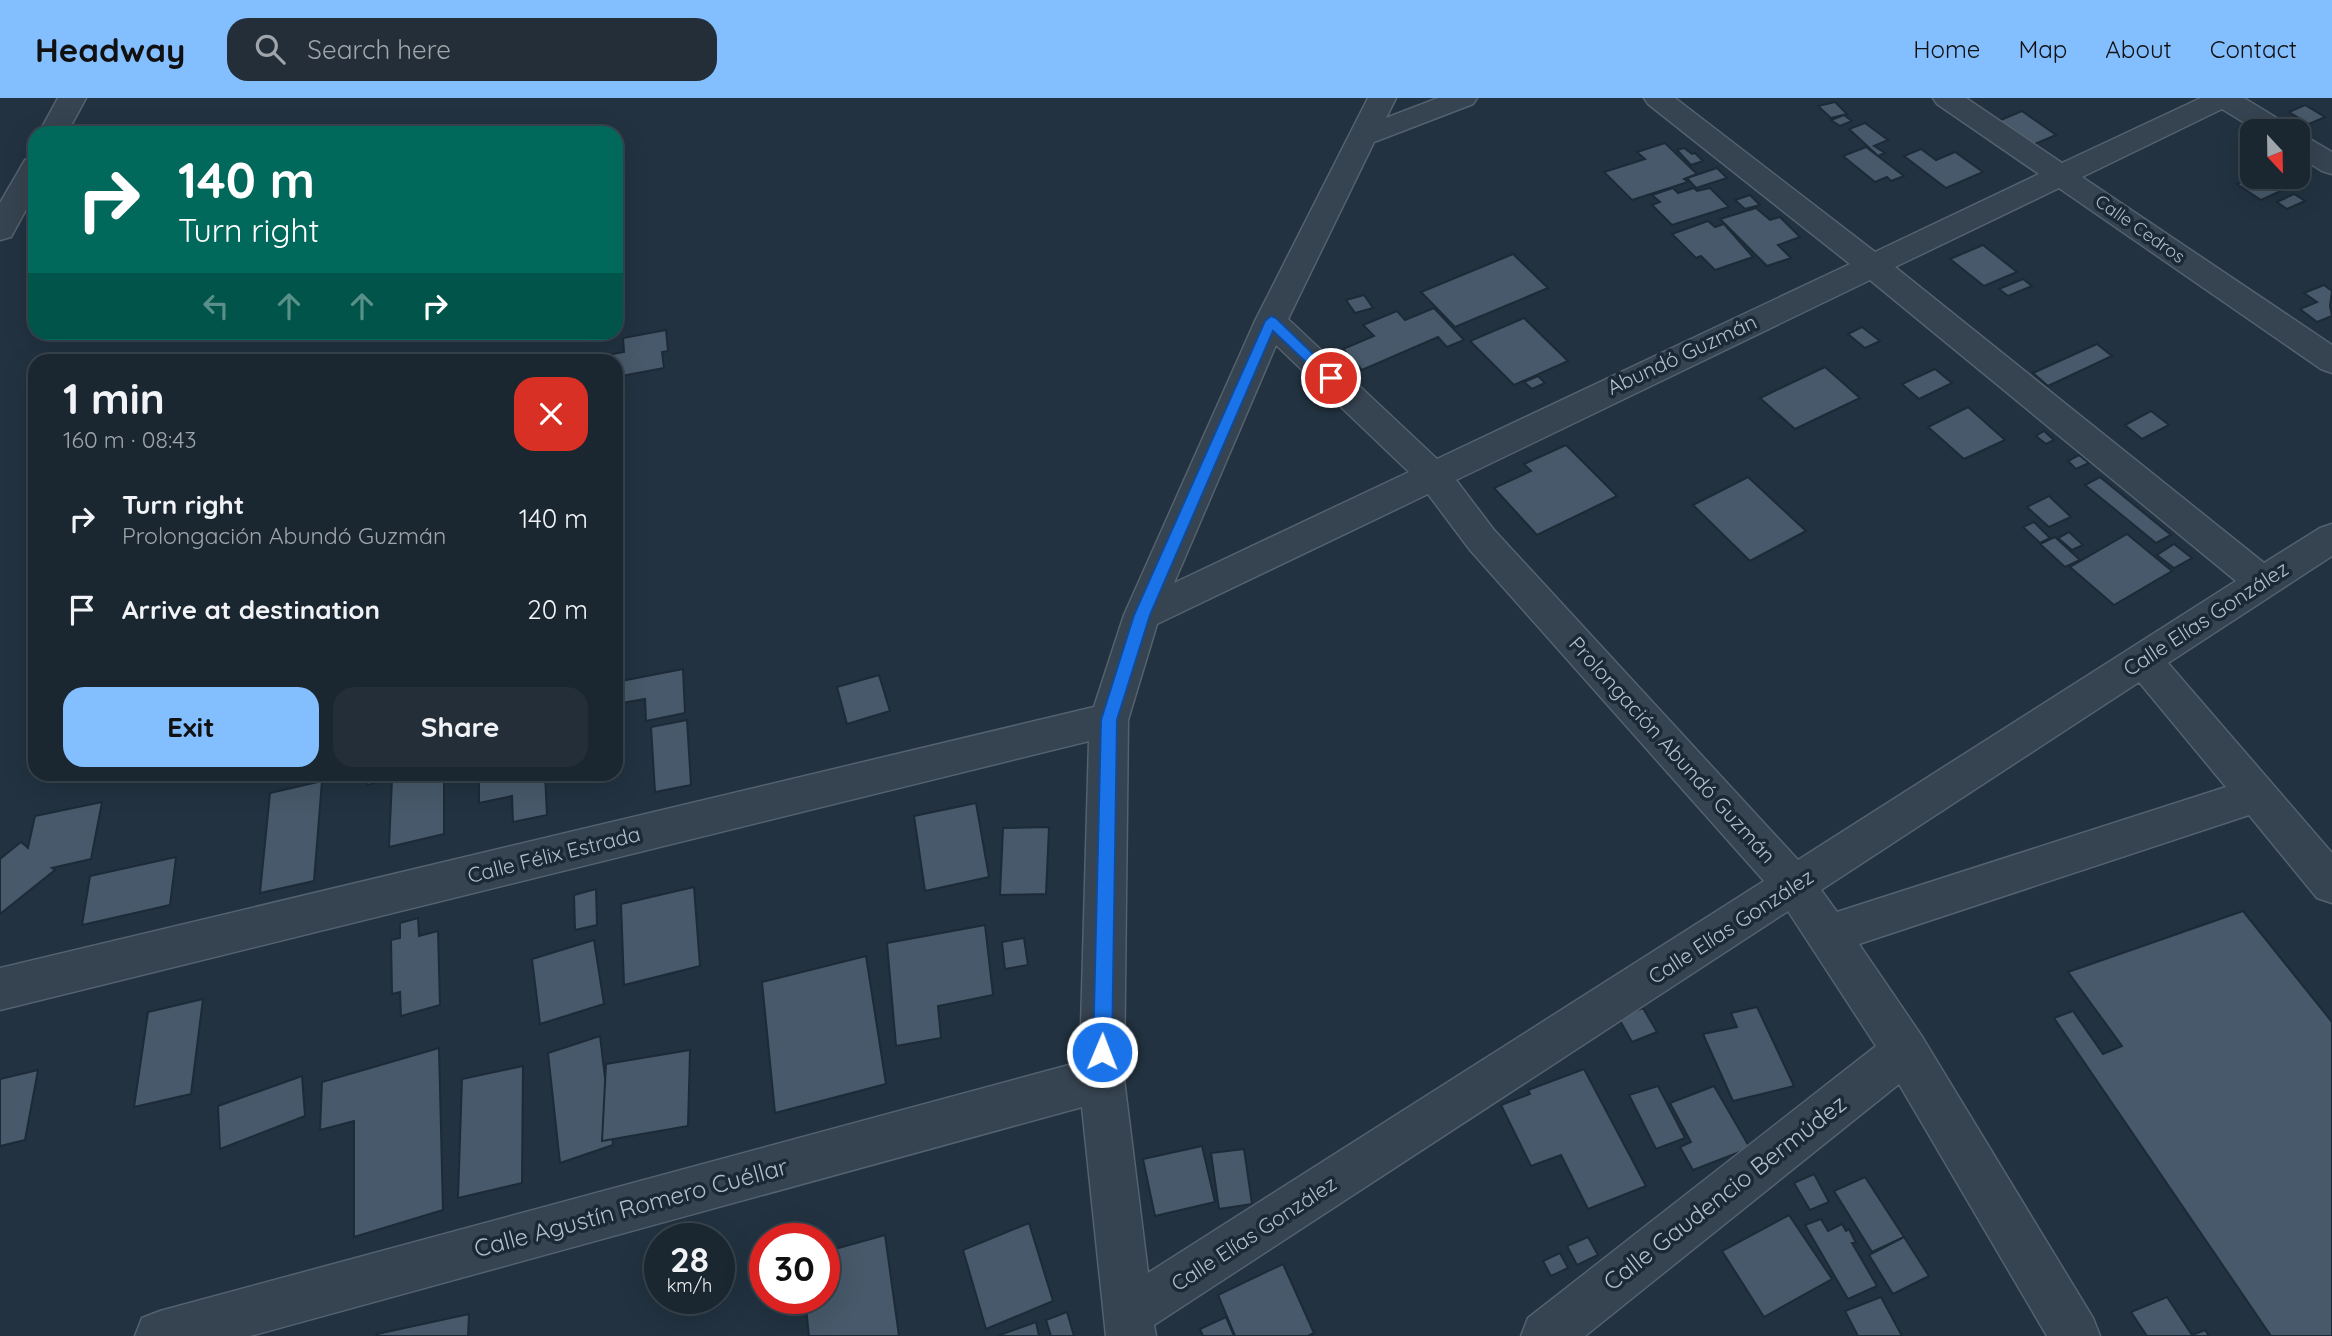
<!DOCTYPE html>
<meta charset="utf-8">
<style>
:root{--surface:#1a2630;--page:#232e38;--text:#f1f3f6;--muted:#9fa5ab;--line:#38434c;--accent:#83beff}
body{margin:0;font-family:Quicksand,sans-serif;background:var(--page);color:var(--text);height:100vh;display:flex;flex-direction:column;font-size:26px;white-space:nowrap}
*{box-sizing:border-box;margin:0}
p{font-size:23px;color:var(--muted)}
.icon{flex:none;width:38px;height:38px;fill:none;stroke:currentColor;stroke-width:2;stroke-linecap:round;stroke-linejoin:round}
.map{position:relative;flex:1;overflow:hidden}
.drawer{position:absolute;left:28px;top:256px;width:595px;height:427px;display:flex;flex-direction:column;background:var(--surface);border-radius:21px;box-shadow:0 7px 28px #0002,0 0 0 2px var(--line)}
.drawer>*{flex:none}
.guide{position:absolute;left:28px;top:28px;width:595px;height:214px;border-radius:21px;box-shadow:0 7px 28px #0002,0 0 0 2px var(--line);background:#00695c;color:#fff;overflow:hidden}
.needle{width:46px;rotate:158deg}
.tools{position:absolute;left:2240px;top:21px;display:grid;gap:14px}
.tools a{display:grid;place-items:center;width:70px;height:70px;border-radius:14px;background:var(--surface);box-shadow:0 7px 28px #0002,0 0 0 2px var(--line);font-size:35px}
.speed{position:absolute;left:644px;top:1125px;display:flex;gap:14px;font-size:35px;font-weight:700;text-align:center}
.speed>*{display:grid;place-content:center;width:91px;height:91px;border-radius:50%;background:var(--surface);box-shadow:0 7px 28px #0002,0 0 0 2px var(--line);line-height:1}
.speed small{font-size:18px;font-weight:400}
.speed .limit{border:10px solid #d22;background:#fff;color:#111}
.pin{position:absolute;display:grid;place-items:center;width:60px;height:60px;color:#fff;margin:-30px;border:4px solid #fff;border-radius:50%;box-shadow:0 2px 7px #0007}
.me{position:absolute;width:77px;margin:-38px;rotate:1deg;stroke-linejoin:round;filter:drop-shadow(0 0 5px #0008)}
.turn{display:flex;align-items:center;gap:24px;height:147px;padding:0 35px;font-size:32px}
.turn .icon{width:91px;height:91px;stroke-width:2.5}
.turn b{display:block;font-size:49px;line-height:60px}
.lanes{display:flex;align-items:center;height:66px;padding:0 35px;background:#0003;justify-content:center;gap:35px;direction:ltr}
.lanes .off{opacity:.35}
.round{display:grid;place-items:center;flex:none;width:74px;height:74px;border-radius:21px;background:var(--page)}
.summary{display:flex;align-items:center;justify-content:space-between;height:119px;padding:0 35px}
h1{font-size:42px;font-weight:800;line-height:52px}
.button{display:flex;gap:14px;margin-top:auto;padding:14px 35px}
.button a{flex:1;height:80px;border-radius:21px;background:var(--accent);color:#111;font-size:28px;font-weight:800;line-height:80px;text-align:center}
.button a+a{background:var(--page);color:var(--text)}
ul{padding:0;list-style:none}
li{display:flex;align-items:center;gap:21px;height:91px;padding:0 35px}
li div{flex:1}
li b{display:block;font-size:26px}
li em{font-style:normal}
header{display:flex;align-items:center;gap:42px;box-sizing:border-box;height:98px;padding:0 35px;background:var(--accent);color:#111}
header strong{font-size:33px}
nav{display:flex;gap:38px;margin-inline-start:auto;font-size:24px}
.search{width:490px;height:63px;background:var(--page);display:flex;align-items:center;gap:18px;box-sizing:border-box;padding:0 24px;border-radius:21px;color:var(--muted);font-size:26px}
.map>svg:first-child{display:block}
</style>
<header>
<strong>Headway</strong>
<div class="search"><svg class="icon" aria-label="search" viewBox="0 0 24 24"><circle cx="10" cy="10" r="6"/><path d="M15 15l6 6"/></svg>Search here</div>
<nav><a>Home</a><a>Map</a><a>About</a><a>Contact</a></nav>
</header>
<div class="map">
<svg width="2332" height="1238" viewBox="0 0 2332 1238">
<rect width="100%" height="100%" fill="#223240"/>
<!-- building -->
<g fill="#47596a" stroke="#1d2a37" stroke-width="2">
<polygon points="1835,4 1847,16 1831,20 1818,8"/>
<polygon points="2305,7 2325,19 2309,26 2289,14"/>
<polygon points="2022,13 2056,37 2030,48 1996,24"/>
<polygon points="1844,17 1852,23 1840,28 1831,22"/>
<polygon points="1865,25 1888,42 1874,48 1885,55 1878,58 1849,31"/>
<polygon points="1665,45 1697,76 1684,81 1688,84 1632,102 1604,74 1645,61 1637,54"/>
<polygon points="1866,49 1904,78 1891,83 1887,79 1875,84 1843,58"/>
<polygon points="1684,50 1692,56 1695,55 1703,63 1691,67 1677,52"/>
<polygon points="1921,51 1936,62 1955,54 1983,74 1946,90 1904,58"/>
<polygon points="2252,68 2252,79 2292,79 2300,84 2261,102 2237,86 2252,79 2243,73"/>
<polygon points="1717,70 1727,80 1696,90 1687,80"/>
<polygon points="1673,90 1678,95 1694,90 1697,93 1710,90 1729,109 1672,127 1652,107 1660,104 1652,97"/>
<polygon points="2294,96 2305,103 2287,111 2277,104"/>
<polygon points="1750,97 1760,107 1745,111 1735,102"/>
<polygon points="1756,110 1770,122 1780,119 1800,139 1778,147 1791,160 1767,168 1720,121"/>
<polygon points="1708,123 1715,129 1724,126 1753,159 1715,172 1701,158 1696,160 1672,136"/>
<polygon points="1983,147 2017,174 1984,188 1950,161"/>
<polygon points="1513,156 1548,190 1455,229 1421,194"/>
<polygon points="2023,181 2032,188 2008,198 1999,191"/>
<polygon points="2324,187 2332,193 2330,208 2332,218 2317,224 2300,211 2317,204 2304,195"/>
<polygon points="1364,197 1373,210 1355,215 1346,202"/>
<polygon points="1434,210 1464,242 1447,249 1438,239 1362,272 1343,251 1374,238 1363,227 1397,213 1405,222"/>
<polygon points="1524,220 1568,263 1514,287 1470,243"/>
<polygon points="1862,229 1880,243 1865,250 1848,236"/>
<polygon points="666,232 668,253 662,254 664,270 616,279 616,262 597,262 597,259 624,254 623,240"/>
<polygon points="2097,246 2112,258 2048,288 2033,275"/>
<polygon points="1825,269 1860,300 1795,331 1760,300"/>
<polygon points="1935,271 1952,285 1919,301 1902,286"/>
<polygon points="1538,278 1545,285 1532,291 1524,284"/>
<polygon points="1968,309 2005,342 1964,361 1928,329"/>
<polygon points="2151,313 2169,327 2142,341 2125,327"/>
<polygon points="2044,333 2054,342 2046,346 2036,338"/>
<polygon points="1566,347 1617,398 1537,437 1494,390 1531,373 1524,366"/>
<polygon points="2079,357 2089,365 2076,371 2068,363"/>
<polygon points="1748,379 1806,433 1750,463 1693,407"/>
<polygon points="2100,379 2171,437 2156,445 2085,387"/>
<polygon points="2049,398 2071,419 2049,429 2027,409"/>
<polygon points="2034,424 2050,440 2040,445 2023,429"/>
<polygon points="2069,434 2083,447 2072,452 2058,440"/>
<polygon points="2127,436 2172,473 2114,507 2070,469"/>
<polygon points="2055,439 2080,462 2065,469 2040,446"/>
<polygon points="2174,446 2192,460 2174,470 2157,457"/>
<polygon points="683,571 685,615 646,623 645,601 616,606 616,584"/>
<polygon points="879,577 890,613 847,626 837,589"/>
<polygon points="687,622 691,687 655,694 651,629"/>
<polygon points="367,676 444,676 444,736 389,749 392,681 367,687"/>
<polygon points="479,676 545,676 547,717 513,724 512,698 479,705"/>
<polygon points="322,683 314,783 260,795 270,695"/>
<polygon points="102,704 91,761 52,770 55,772 0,816 0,761 21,744 28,750 35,718"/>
<polygon points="976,705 989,779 925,793 914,718"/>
<polygon points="1049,729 1046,796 1000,797 1003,730"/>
<polygon points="176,759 170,807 82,827 90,778"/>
<polygon points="694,789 700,868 624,887 621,806"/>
<polygon points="596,791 597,827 575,832 574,797"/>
<polygon points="2243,813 2332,924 2332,1238 2271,1238 2054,920 2073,913 2103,956 2122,948 2068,874"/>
<polygon points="418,820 419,838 438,833 440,907 401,918 400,894 392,896 391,842 400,840 400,825"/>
<polygon points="985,827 993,897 938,908 941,940 896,948 887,845"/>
<polygon points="1024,840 1028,867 1005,871 1002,844"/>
<polygon points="594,842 604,906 540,926 532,861"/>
<polygon points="866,858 886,986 775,1015 762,884"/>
<polygon points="203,901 191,996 134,1009 148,914"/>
<polygon points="1757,909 1794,988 1733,1003 1703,936 1737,929 1731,915"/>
<polygon points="1643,910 1657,934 1632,944 1618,919"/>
<polygon points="600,938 613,1047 560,1065 548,955"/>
<polygon points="439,950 443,1112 354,1139 354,1023 320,1032 322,984"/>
<polygon points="690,952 688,1028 602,1043 606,966"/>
<polygon points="523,968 522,1085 458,1100 462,981"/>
<polygon points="1584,971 1646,1088 1588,1111 1561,1057 1531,1068 1501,1007 1530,996 1528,992"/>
<polygon points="38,972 25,1042 0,1048 0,981"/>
<polygon points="302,978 305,1018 220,1051 218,1008"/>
<polygon points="1658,988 1685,1040 1656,1051 1629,997"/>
<polygon points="1714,988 1750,1050 1693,1072 1680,1049 1691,1044 1670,1005"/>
<polygon points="1202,1048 1215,1104 1155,1118 1143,1061"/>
<polygon points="1244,1051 1252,1106 1219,1111 1211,1055"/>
<polygon points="1814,1076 1829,1104 1810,1112 1794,1085"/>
<polygon points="1865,1079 1904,1139 1872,1154 1834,1093"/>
<polygon points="1789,1117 1832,1181 1764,1219 1722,1153"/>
<polygon points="1821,1121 1828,1133 1842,1126 1846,1133 1849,1131 1856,1145 1852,1145 1877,1188 1848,1201 1805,1127"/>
<polygon points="1029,1125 1053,1203 986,1231 963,1152"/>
<polygon points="885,1137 899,1238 809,1238 805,1200 824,1200 824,1154"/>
<polygon points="1588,1139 1598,1157 1577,1167 1567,1148"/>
<polygon points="1904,1139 1929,1178 1893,1196 1869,1157"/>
<polygon points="1560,1155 1568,1170 1551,1178 1543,1163"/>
<polygon points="1283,1166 1314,1235 1308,1238 1235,1238 1218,1197"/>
<polygon points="1881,1199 1902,1238 1858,1238 1845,1213"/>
<polygon points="2167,1199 2192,1237 2205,1232 2209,1238 2147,1238 2131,1214"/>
<polygon points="1067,1214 1074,1238 1051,1238 1046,1222"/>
<polygon points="469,1216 468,1238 376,1238 377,1236"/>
<polygon points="1226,1219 1234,1238 1203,1238 1200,1231"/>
<polygon points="1036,1224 1039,1238 997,1238"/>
</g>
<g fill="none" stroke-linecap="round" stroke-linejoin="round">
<!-- minor casing -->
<g stroke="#54616e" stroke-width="3">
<g id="minor">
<polygon points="58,0 86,0 67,35 39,35"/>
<path d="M1368 0H1396L1386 20 1438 0H1477L1473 6 1374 44 1288 221 1437 361 1850 166 1648 6 1644 0H1675L1875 154 2039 76 1937 6 1933 0H1966L2062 65 2201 0H2244L2288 27 2292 33H2258L2222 11 2082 79 2332 247V275L2321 271 2059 90 1895 169 2264 465 2320 430 2332 426V458L2168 565 2332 755V805L2317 800 2249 717 1859 846 1921 937 2093 1220 2100 1238H2047L1899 986 1585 1238H1521L1528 1220 1876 948 1788 813 1154 1227 1156 1238H1106L1082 1009 250 1238H135L142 1220 160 1213 1080 964 1089 643 0 912V870L1094 609 1124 517 1255 223ZM1870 182 2236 483 1798 762 1494 432 1456 382ZM1276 247 1409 374 1174 485ZM1428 396 1470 452 1764 783 1148 1175 1124 981 1128 622 1157 526ZM2139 584 2226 689 1837 814 1821 792Z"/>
<polygon points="2298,37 2308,40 2332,54 2332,76 2322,73 2298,58"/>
<polygon points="35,59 35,95 11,139 0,142 0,105 25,62"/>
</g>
</g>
<!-- minor -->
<use href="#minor" fill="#364350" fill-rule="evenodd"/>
</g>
<!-- route -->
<polygon fill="#1a73e8" stroke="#114b97" stroke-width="2" points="1271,218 1276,220 1338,280 1331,285 1327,284 1273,233 1150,517 1117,622 1112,954 1109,960 1102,963 1096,960 1093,954 1101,622 1134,517 1265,223"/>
<g text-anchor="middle" stroke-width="7" stroke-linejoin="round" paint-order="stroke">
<!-- far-street labels -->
<g font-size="18" fill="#b2becb" stroke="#1b2835">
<text transform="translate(2140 131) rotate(35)" y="6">Calle Cedros</text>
</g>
<!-- street labels -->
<g font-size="21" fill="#b2becb" stroke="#1b2835">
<text transform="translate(1682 257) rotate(-25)" y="7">Abundó Guzmán</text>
<text transform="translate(2206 521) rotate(-33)" y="7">Calle Elías González</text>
<text transform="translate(1672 652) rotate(48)" y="7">Prolongación Abundó Guzmán</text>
<text transform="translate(554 757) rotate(-14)" y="7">Calle Félix Estrada</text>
<text transform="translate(1731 829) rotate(-33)" y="7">Calle Elías González</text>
<text transform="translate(1254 1136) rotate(-33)" y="7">Calle Elías González</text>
</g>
<!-- near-street labels -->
<g font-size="24" fill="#b2becb" stroke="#1b2835">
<text transform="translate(1725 1095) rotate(-38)" y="8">Calle Gaudencio Bermúdez</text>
<text transform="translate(631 1110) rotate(-15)" y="8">Calle Agustín Romero Cuéllar</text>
</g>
</g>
</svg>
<div class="tools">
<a><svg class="needle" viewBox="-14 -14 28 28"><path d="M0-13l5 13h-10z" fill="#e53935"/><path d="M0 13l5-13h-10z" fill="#9fa5ab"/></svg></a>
</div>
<div class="speed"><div>28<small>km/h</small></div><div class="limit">30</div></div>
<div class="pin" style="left:1331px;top:280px;background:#d93025"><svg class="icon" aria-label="arrive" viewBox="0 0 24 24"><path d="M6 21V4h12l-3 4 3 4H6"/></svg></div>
<svg class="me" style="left:1102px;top:954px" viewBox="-20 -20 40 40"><circle r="17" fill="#1a73e8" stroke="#fff" stroke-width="3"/><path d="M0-11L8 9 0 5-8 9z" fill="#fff"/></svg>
<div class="guide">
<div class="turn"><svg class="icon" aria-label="right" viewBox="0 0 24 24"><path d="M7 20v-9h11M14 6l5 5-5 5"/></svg><div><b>140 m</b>Turn right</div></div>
<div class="lanes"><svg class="icon off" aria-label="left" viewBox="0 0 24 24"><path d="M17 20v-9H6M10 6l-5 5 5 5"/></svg><svg class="icon off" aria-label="ahead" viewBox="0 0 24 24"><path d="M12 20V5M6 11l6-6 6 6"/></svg><svg class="icon off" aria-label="ahead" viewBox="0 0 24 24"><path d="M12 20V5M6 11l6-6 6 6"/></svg><svg class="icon" aria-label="right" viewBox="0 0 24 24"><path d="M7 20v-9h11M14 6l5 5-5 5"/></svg></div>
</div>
<section class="drawer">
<div class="summary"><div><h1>1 min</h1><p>160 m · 08:43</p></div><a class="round" style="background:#d93025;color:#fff"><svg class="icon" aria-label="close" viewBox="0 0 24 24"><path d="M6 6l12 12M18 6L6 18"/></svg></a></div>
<ul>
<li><svg class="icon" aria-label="right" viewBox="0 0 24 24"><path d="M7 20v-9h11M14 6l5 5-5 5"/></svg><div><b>Turn right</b><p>Prolongación Abundó Guzmán</p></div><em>140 m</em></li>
<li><svg class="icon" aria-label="arrive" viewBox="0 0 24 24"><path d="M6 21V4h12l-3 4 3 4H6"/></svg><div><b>Arrive at destination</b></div><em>20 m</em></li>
</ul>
<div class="button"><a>Exit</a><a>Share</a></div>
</section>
</div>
